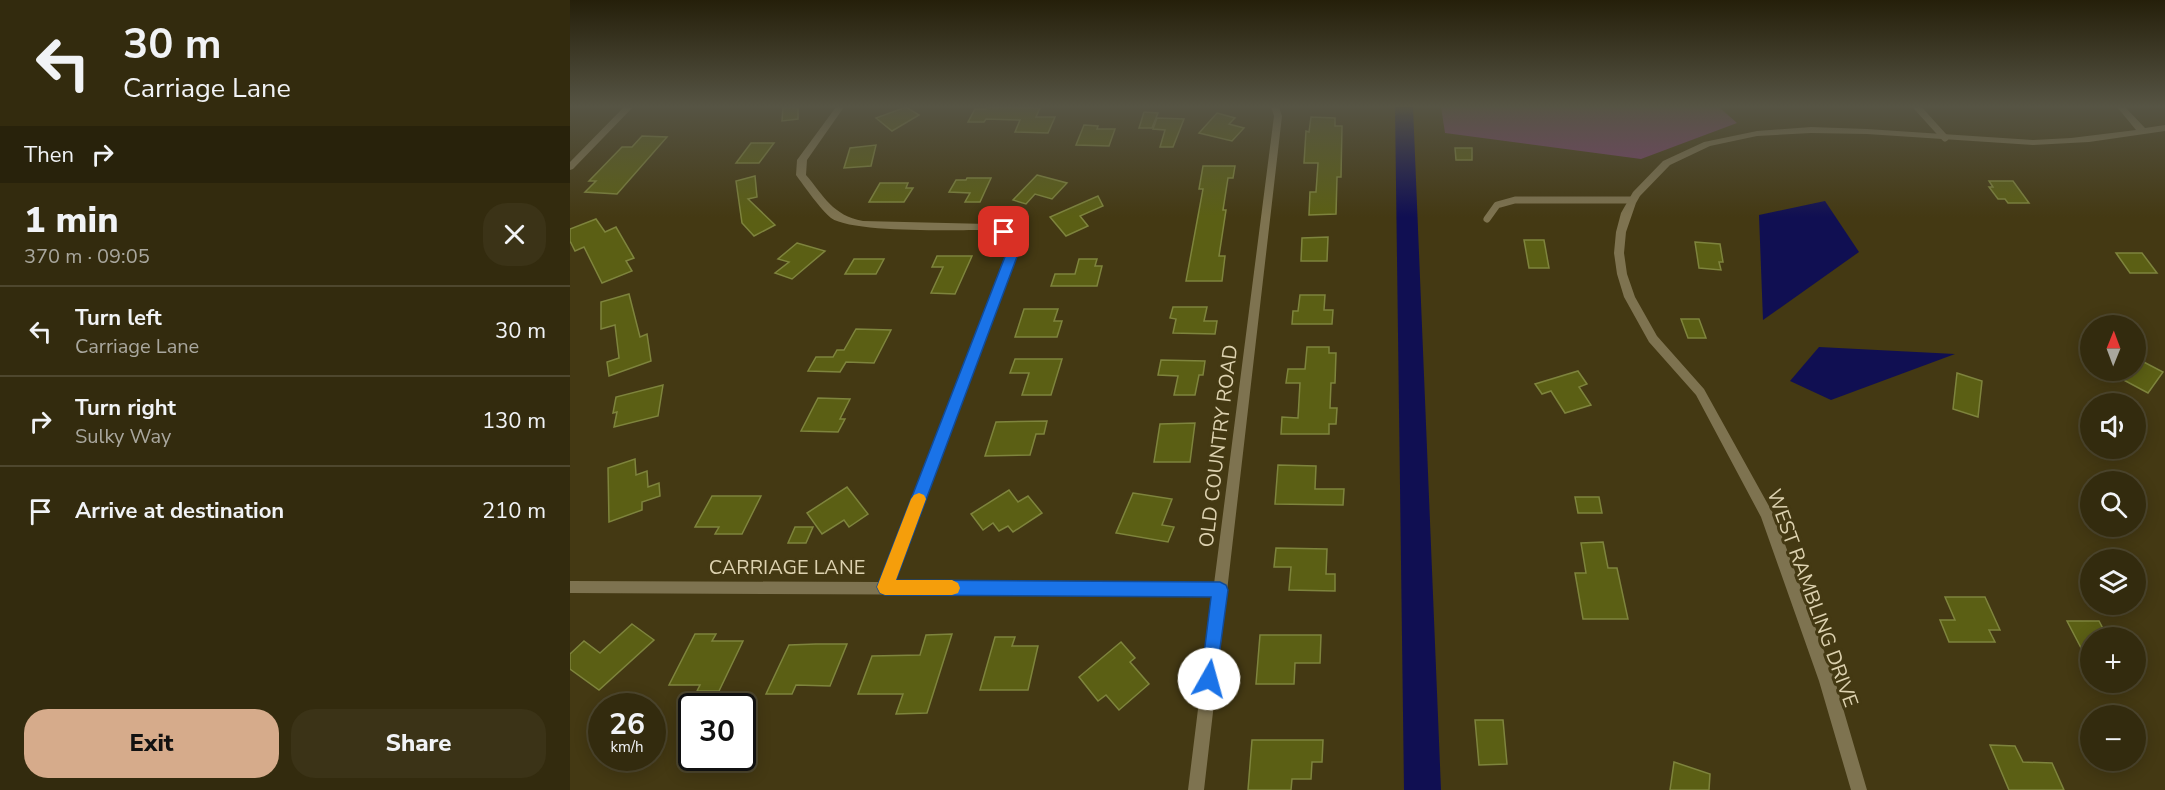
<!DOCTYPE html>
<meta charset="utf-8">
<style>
:root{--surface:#332b0e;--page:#3b3317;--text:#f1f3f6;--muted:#a9a79e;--line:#4e472e;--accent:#d6ab8b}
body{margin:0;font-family:"Nunito Sans",sans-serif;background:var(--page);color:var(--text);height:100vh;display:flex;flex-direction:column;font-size:22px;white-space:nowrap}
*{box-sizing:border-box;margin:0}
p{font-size:20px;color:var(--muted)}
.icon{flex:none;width:33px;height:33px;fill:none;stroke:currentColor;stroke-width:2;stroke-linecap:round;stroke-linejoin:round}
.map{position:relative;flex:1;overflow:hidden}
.side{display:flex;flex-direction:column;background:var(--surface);width:570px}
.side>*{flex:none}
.top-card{background:#332b0e;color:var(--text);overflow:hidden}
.needle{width:39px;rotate:1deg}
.fabs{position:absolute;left:1510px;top:315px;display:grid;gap:12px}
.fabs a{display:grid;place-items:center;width:66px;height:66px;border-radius:50%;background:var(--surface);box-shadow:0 3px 15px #0003,0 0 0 2px var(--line);font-size:30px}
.speed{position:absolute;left:18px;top:693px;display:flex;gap:12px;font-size:30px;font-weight:700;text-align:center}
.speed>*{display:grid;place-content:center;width:78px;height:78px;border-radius:50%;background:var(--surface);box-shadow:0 3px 15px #0003,0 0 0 2px var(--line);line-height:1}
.speed small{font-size:15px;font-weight:400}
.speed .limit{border:3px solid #111;border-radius:9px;background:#fff;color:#111}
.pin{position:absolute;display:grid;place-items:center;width:51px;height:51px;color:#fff;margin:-26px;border-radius:12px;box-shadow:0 3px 9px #0006}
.me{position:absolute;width:66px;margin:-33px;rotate:7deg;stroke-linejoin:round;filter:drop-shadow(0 0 4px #0008)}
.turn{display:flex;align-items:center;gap:21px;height:126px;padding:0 24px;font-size:27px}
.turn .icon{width:78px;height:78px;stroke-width:2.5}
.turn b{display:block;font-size:42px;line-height:51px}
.then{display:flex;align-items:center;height:57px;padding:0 24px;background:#0003;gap:12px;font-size:22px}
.round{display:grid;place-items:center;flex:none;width:63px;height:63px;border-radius:24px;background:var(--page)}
.overview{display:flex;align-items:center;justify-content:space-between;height:102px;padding:0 24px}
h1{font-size:36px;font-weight:800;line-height:45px}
.cta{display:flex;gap:12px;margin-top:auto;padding:12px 24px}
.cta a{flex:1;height:69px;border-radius:24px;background:var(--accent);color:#111;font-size:24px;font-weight:800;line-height:69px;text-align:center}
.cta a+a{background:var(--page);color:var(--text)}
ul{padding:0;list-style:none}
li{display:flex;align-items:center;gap:18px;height:90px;padding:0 24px;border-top:2px solid var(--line)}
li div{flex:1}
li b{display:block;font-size:22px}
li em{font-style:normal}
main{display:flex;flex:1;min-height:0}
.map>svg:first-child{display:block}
</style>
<main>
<section class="side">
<div class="top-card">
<div class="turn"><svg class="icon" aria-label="left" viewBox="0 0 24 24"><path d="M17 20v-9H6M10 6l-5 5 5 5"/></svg><div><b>30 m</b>Carriage Lane</div></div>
<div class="then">Then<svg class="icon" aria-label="right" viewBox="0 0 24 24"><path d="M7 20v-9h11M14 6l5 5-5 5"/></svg></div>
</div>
<div class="overview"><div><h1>1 min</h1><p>370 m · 09:05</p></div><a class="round"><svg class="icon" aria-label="close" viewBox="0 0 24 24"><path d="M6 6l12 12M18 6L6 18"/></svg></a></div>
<ul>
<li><svg class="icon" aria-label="left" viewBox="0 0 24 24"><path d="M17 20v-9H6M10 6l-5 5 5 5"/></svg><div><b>Turn left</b><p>Carriage Lane</p></div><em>30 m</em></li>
<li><svg class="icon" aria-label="right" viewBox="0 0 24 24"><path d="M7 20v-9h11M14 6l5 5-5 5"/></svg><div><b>Turn right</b><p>Sulky Way</p></div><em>130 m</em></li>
<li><svg class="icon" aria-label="arrive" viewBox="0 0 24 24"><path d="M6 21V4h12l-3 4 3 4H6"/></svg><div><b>Arrive at destination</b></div><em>210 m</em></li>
</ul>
<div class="cta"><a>Exit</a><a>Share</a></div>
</section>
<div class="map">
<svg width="1595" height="790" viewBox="0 0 1595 790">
<rect width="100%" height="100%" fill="#443913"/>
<!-- green -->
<polygon fill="#794070" points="871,107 1149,107 1167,123 1071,159 875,133"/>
<!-- water -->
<g fill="#100f52">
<polygon points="825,107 843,107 871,790 834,790"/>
<polygon points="1255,201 1289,252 1193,320 1189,215"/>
<polygon points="1249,347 1385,354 1261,400 1220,381"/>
</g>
<!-- building -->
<g fill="#5b5f14" stroke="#7e843d" stroke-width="1.5">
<polygon points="213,107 228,107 228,119 212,121"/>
<polygon points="336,107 349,115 322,131 306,118"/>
<polygon points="417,107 470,108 466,117 485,117 478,133 445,132 450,120 416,119 414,122 398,122 405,109 416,109"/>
<polygon points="574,112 588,113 582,128 569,128"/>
<polygon points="647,113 665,118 659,124 674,128 662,141 629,133"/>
<polygon points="741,117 765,118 765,126 772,126 771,177 767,177 766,214 739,215 740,192 746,192 748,163 734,163 736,131 739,132"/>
<polygon points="587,118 614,119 603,147 590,147 595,130 583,129"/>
<polygon points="514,125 528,126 527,129 545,129 539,146 506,145"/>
<polygon points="72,136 97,137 47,194 15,192 26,181 19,181 52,147 62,147"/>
<polygon points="181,143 204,143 189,163 166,163"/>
<polygon points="306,145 301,166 274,168 280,148"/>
<polygon points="885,148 902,148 902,160 886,160"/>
<polygon points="633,166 665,166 663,178 658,178 653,210 656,210 649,256 655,256 652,281 616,281 633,189 629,189"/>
<polygon points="467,175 497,183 482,199 465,194 456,204 443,200"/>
<polygon points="185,176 187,197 178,199 205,225 184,236 172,223 166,181"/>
<polygon points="397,178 421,178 410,202 395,202 400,193 379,192 386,180 396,180"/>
<polygon points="1419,181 1443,181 1459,203 1438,203 1435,199 1428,199 1419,187 1423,187"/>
<polygon points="310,183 338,183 336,188 343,188 334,202 299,202"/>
<polygon points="528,196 533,206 510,216 518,226 496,236 480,217"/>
<polygon points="26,219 35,232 46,227 64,258 56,261 62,271 32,283 14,247 5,251 0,241 0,229"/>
<polygon points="758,237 757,261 731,261 732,238"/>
<polygon points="954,240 974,240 979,268 959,268"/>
<polygon points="1125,242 1150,244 1153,262 1149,262 1151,270 1129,268"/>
<polygon points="227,243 255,251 222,279 205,273 219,262 208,259"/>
<polygon points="1546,253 1572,253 1587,273 1560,273"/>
<polygon points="367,256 402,256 385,294 361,293 373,267 362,267"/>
<polygon points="284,259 314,259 306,274 275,274"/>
<polygon points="509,259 527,259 525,266 532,266 527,286 481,286 485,274 505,274"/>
<polygon points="59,294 70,337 77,334 81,361 39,376 37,362 49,358 45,325 31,329 31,302"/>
<polygon points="730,295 755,295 754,310 763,310 762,324 722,324 723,311 728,311"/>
<polygon points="603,307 637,307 634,321 647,321 645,334 603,333 606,319 600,318"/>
<polygon points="454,309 488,309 484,321 492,321 487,337 445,337"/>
<polygon points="1111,319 1129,319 1136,338 1118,338"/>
<polygon points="286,329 321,330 304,363 276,362 270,372 238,371 246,357 263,357 267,350 274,350"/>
<polygon points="737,347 759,347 759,353 766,353 765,383 761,383 760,408 767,408 766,424 759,424 759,434 711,434 712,417 728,418 730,383 716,383 718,369 735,369"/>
<polygon points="1566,358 1593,372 1578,393 1535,370 1566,370"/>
<polygon points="445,359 492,359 481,395 452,395 459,373 440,373"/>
<polygon points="591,360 635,361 633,375 629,375 625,395 604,395 608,376 588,375"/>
<polygon points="1008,371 1017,384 1009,387 1021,405 995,413 981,391 972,394 965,384"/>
<polygon points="1387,373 1412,381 1408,417 1383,409"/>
<polygon points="93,385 88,416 44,427 47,412 43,413 46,397"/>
<polygon points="248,398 280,399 270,419 275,419 268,432 231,431"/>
<polygon points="477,421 474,434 466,434 460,455 415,456 426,422"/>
<polygon points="625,423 620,462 584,462 590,424"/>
<polygon points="65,459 66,475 77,471 78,487 89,483 90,496 72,502 72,510 39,522 38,468"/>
<polygon points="708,465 746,466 745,489 774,489 773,505 705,504"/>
<polygon points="277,487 298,514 279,527 274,520 252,534 237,513"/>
<polygon points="439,490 448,502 458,496 472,513 443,532 438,526 429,531 423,523 413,530 401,514"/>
<polygon points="563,493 602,499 592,525 604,527 598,542 546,533"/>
<polygon points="142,496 191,496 172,534 145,534 149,527 125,527"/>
<polygon points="1005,497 1029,497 1032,513 1008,513"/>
<polygon points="225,527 243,527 236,543 218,543"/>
<polygon points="1033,542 1038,568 1047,568 1058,619 1013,619 1005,573 1016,573 1011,543"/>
<polygon points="706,548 757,549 756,574 765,574 765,591 719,590 721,567 704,567"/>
<polygon points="1375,597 1415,597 1430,630 1419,630 1425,642 1379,642 1370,620 1385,620"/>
<polygon points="1497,621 1529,621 1538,638 1521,638 1521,667"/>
<polygon points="62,624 84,640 29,690 0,669 0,654 14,641 30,653"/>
<polygon points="125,634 146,634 142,641 173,641 149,691 127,691 130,685 99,685"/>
<polygon points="382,634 357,713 326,714 333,694 288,694 302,656 350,655 356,635"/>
<polygon points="690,635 751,635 750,663 725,663 724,684 686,684"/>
<polygon points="425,637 445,637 442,646 468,646 458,690 410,690"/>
<polygon points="551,642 565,658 560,662 579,684 549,710 536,695 528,701 509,677"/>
<polygon points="246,644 277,644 260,686 226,685 222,694 196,694 219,645"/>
<polygon points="905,720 933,720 937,764 909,765"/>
<polygon points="682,740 753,740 752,762 742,762 741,779 722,779 721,790 678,790"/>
<polygon points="1420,745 1445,746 1453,762 1482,763 1494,790 1439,790"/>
<polygon points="1104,762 1140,774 1139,790 1100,790"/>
</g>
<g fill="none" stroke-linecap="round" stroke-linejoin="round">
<!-- lane -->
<g stroke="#7e7350" stroke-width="7">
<polyline points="1347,107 1375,138"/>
<polyline points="917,219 927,205 945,200 1062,200"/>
</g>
<!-- street -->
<g fill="#7e7350" fill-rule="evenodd">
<polygon points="54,107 63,107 3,169 0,170 0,162"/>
<path d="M266 107H274L237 160 236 175C255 197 262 215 293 221L418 224 443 235 448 248 324 582 644 584 704 116 701 107H709L712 116 634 790H618L642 596 0 593V581L310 582 438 248 435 239 416 230C385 230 282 233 261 218 251 210 234 186 226 175L227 160Z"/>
<polygon points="1547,107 1555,107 1575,128 1595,125 1595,131 1519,142 1463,145 1297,134 1241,133 1187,136 1140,146 1100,165 1070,196 1066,203 1056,232 1054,253 1057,274 1065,297 1087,336 1134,389 1205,517 1265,681 1297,790 1281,790 1249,681 1191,517 1126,395 1079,342 1054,297 1047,274 1044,253 1046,232 1051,213 1063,192 1093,161 1134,142 1187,131 1241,127 1297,129 1463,140 1501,138 1566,130"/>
</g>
</g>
<!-- sky -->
<linearGradient id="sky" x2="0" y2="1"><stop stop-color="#251f0a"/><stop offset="0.49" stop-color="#565444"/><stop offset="1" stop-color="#565444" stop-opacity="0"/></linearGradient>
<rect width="1595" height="217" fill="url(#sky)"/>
<!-- route -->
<polygon fill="#1a73e8" stroke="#114b97" stroke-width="1.5" points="434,228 438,229 448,242 448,254 326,580 650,582 656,585 658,590 645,685 639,687 633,685 631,679 641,597 315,595 310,593 307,587 436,254 436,243 428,232"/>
<!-- slow -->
<polygon fill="#f59e0b" points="349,493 354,495 356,499 326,580 382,580 388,583 390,588 388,593 382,595 315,595 310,593 307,587 341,499 344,495"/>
<g text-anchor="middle" stroke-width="6" stroke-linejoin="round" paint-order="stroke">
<!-- street labels -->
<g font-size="20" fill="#ddd2b0" stroke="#443913">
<text transform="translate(648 446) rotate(-83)" y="7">OLD COUNTRY ROAD</text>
<text x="217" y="574">CARRIAGE LANE</text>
<text transform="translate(1243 598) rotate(70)" y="7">WEST RAMBLING DRIVE</text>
</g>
</g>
</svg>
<div class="fabs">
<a><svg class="needle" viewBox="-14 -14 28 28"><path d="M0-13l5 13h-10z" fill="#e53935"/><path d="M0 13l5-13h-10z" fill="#a9a79e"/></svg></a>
<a><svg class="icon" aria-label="sound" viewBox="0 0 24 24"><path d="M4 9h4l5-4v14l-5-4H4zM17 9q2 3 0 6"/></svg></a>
<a><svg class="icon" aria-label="search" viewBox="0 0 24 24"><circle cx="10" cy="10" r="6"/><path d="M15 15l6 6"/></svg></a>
<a><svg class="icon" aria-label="layers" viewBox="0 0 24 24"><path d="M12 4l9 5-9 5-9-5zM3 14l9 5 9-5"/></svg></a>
<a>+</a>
<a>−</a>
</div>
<div class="speed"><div>26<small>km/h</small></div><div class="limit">30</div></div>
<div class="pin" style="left:434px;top:232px;background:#d93025"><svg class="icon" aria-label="arrive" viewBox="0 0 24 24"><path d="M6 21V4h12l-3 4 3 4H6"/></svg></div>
<svg class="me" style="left:639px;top:679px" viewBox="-20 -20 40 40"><circle r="19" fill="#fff"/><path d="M0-13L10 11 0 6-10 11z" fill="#1a73e8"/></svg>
</div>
</main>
